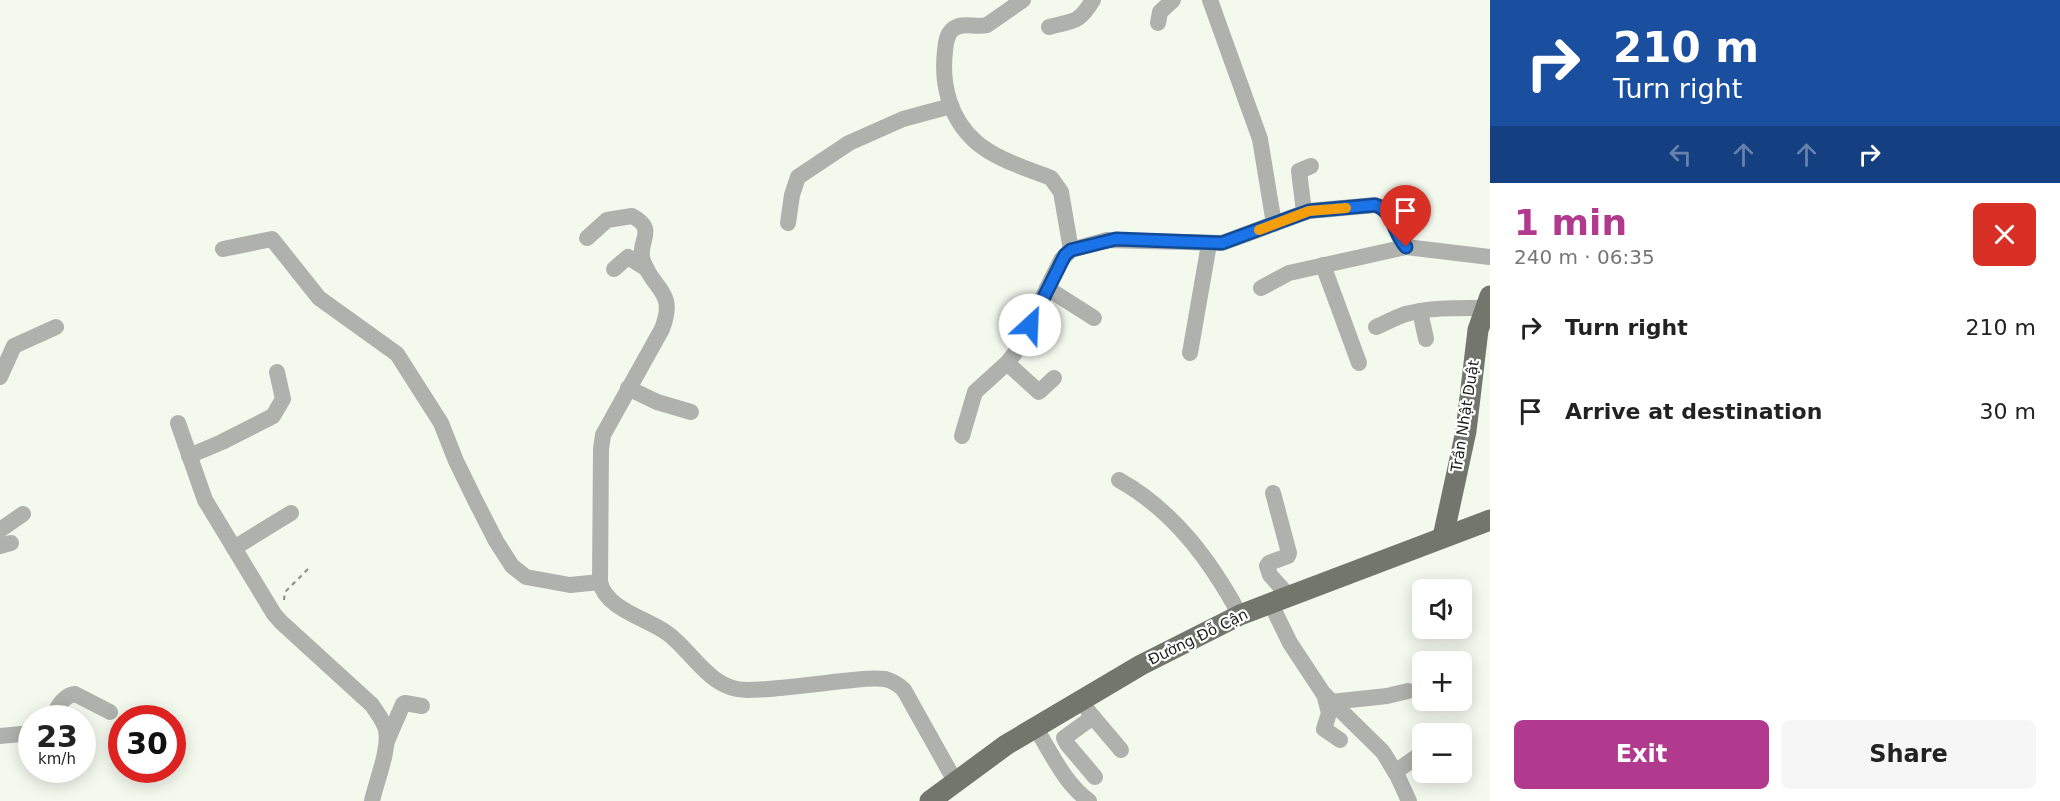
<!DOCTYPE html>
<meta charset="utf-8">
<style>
:root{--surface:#fff;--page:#f6f6f6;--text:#222;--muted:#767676;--accent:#b1398e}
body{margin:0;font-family:"DejaVu Sans",sans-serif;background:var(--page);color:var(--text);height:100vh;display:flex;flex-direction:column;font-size:22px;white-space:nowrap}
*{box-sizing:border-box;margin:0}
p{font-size:20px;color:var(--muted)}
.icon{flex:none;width:33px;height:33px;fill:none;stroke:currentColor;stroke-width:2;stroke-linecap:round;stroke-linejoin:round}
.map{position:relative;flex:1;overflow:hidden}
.sheet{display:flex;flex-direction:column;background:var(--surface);width:570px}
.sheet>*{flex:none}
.banner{background:#1a4fa0;color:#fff;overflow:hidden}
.fabs{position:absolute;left:1412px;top:579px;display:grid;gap:12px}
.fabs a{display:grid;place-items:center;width:60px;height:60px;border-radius:9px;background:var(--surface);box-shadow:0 3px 15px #0003;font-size:30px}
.speed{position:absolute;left:18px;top:705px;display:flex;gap:12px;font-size:30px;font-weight:700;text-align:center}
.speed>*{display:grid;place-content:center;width:78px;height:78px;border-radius:50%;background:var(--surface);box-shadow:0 3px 15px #0003;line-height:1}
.speed small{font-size:15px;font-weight:400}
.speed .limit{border:9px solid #d22;background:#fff;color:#111}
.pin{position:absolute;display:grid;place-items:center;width:51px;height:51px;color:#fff;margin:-62px -26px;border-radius:50% 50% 50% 0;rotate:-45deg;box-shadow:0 0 6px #0007}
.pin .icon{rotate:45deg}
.me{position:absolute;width:66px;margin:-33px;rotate:25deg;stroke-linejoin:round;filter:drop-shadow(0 0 4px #0008)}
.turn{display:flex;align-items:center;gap:21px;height:126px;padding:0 24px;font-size:27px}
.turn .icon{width:78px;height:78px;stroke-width:2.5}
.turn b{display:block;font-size:42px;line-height:51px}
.lanes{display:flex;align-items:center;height:57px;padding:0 24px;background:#0003;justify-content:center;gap:30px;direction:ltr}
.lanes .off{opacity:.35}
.round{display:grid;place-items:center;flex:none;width:63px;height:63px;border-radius:9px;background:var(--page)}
.summary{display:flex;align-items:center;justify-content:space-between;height:102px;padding:0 24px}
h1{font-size:36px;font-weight:700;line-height:45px;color:var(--accent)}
.button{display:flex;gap:12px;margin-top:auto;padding:12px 24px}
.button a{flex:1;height:69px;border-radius:9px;background:var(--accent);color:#fff;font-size:24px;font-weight:700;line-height:69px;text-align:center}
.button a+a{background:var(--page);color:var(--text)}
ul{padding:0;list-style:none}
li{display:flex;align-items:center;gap:18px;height:84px;padding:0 24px}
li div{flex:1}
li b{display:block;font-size:22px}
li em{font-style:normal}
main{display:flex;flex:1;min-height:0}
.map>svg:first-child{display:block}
</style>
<main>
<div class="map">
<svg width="1490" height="801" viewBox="0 0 1490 801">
<rect width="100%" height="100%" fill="#f4f9ee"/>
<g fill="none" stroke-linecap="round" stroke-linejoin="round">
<!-- path -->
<polyline stroke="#888b83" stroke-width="2" stroke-dasharray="4.5 4.5" stroke-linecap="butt" points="284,600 285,592 309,568"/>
<!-- minor -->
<g stroke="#aeb1ac" stroke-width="16">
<path d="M1023 0 987 25C975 28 962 21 952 30 946 36 946 43 945 51 941 85 950 119 976 142 997 160 1026 168 1051 178L1061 192 1071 250"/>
<polyline points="1210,0 1260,139 1274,224"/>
<polyline points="1158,23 1160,12 1173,0"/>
<path d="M1049 27C1075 20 1078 24 1093 0"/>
<polyline points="1304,212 1299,171 1311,166"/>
<polyline points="788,223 792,195 798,177 849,143 903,119 951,106"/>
<path d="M587 238 607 220 632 216C659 230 636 242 643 261 653 290 677 291 662 329L603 435 601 449 600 582C605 606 638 616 659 628 691 645 706 690 747 690 777 690 813 684 843 681 857 680 871 677 885 679 893 681 898 684 904 690L955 781"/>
<polyline points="223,249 272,239 319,298 397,354 441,423 456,461 475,500 496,541 512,566 526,577 570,585 600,582"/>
<polyline points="1323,265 1359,363"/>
<polyline points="614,269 628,257 647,269"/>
<polyline points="1047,288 1094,318"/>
<polyline points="1261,288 1289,273 1406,247"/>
<polyline points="1420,311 1426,339"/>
<path d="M1376 327C1386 323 1396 317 1406 314 1431 307 1459 308 1485 308"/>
<polyline points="1190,353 1209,244"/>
<polyline points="1007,363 1039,392 1054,378"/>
<polyline points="0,377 14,346 56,327"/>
<polyline points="628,388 657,402 691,412"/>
<path d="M178 423 205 500 274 614 281 622 372 705C377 713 384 721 386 730 390 749 376 782 372 801"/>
<path d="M962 436 975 392 1007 363 1015 353 1061 260 1071 250 1107 240 1222 243 1309 211 1375 205C1394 210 1394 234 1406 247L1490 257"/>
<polyline points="189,456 222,442 273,416 283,399 277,372"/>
<path d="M1119 480C1174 511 1210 560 1240 615"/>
<polyline points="1273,493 1289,553 1288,556 1269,563 1267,566 1270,575 1289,596"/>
<polyline points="0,530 23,514"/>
<polyline points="0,546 11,543"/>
<polyline points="234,548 291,513"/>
<polyline points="1271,604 1290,643 1323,693 1383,752 1397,775 1409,801"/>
<polyline points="1324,694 1329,713 1324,729 1340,740"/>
<polyline points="1331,702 1387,696 1408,691"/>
<polyline points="1088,711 1121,750"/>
<polyline points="1093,717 1064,738 1067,744 1095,777"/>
<path d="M51 718C58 708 62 696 75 694L110 712"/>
<path d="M1035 727C1051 752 1064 783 1089 801"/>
<polyline points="0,736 32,733"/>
<polyline points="387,741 403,704 405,703 422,706"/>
<polyline points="1395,772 1422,753"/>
</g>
<!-- major -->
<g stroke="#72766d" stroke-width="21">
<polyline points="1443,537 1466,431 1478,330 1490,296"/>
<polyline points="930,801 1006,745 1141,665 1240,615 1490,520"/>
</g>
</g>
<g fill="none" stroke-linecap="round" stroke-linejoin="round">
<!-- route casing -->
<g stroke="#114b97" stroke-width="15">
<path id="route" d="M1030 325 1065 255 1071 250 1116 239 1222 243 1309 211 1375 205C1393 210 1394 234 1406 247"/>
</g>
<!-- route -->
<use href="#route" stroke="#1a73e8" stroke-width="10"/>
<!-- slow -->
<polyline stroke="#f59e0b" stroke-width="10" points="1259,230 1309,211 1346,208"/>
</g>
<g text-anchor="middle" stroke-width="4.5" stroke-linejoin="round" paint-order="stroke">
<!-- street labels -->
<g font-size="15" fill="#1b1d18" stroke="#fff">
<text transform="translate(1465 416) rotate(-81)" y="5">Trần Nhật Duật</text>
<text transform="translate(1198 637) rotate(-26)" y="5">Đường Đỗ Cận</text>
</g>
</g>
</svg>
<div class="fabs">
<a><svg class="icon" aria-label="sound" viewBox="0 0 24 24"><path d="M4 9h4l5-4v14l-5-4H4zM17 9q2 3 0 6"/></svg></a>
<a>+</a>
<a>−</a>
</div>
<div class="speed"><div>23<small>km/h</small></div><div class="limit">30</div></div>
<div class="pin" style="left:1406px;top:247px;background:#d93025"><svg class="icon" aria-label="arrive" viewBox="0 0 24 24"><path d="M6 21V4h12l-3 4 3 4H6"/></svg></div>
<svg class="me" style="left:1030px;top:325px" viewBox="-20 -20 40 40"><circle r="19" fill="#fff"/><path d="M0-13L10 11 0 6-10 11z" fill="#1a73e8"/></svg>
</div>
<section class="sheet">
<div class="banner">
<div class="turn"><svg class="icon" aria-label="right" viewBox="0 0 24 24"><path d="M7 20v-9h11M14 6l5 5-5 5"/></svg><div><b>210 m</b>Turn right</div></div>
<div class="lanes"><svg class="icon off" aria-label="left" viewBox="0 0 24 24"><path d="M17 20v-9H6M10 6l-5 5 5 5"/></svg><svg class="icon off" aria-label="ahead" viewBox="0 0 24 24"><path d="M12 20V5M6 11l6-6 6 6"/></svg><svg class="icon off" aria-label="ahead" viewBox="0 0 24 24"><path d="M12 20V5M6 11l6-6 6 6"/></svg><svg class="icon" aria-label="right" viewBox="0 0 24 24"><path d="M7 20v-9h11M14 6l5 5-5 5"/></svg></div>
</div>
<div class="summary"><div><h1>1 min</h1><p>240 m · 06:35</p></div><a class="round" style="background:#d93025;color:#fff"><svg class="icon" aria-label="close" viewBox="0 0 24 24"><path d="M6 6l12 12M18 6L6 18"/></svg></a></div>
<ul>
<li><svg class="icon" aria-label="right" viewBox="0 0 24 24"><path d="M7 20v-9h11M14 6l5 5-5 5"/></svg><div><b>Turn right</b></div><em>210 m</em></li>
<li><svg class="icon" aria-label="arrive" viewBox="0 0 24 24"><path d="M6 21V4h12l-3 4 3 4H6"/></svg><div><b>Arrive at destination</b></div><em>30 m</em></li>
</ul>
<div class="button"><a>Exit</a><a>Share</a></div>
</section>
</main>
